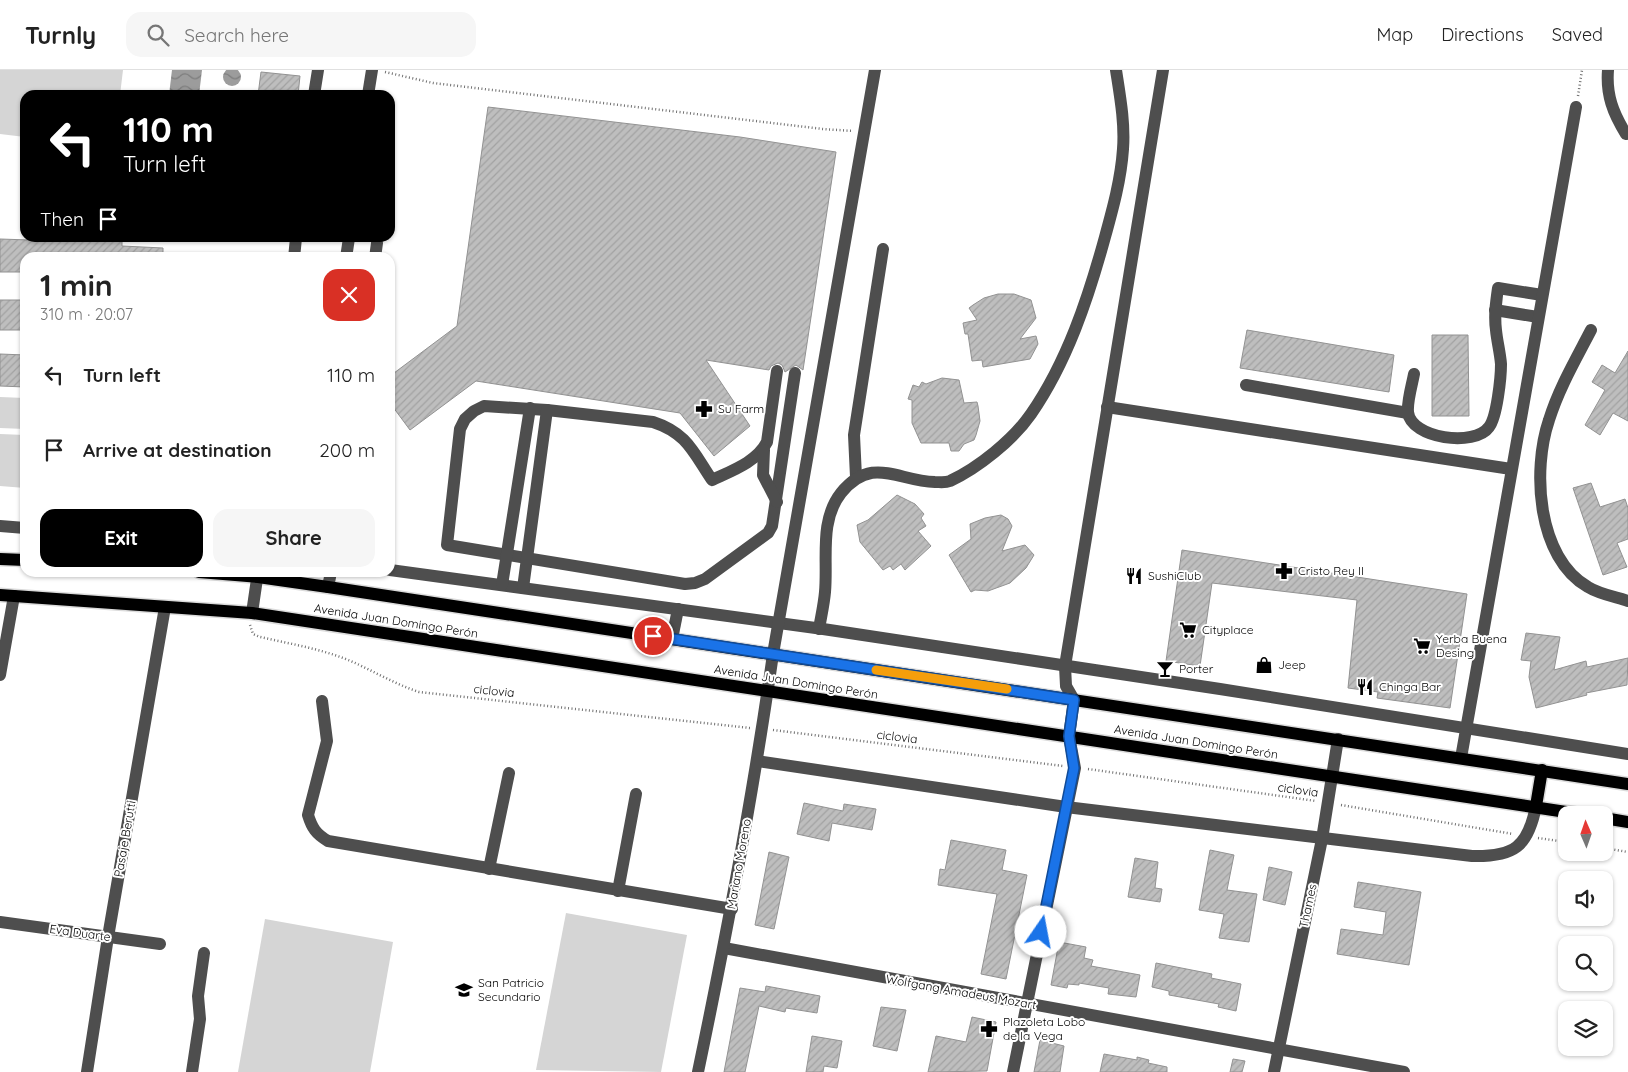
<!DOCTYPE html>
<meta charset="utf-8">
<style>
:root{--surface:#fff;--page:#f6f6f6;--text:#222;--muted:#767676;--line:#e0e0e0;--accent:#000}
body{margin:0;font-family:Quicksand,sans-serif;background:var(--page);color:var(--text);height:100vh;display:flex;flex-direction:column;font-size:19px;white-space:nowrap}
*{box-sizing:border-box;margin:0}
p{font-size:16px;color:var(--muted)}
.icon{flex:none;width:28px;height:28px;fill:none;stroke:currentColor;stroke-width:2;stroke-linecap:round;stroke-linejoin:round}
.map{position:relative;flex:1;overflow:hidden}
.sheet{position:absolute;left:20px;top:182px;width:375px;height:325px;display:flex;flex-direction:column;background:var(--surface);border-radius:15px;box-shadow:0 1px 4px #0004}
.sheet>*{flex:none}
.guide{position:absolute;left:20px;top:20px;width:375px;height:152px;border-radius:15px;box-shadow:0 1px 4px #0004;background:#000;color:#fff;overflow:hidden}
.needle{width:32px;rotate:358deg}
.buttons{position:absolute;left:1558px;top:736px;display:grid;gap:10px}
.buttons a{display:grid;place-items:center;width:55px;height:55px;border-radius:10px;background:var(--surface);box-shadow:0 1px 4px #0004;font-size:25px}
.pin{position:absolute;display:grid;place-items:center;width:42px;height:42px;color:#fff;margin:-21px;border:2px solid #fff;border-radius:50%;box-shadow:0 1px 5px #0007}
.me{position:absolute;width:55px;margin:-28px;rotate:12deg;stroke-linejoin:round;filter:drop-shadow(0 0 4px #0008)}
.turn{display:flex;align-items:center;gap:18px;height:105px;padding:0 20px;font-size:22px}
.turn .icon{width:65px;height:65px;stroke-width:2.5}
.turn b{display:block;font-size:35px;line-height:42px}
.then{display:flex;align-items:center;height:48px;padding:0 20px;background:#0003;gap:10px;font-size:19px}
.round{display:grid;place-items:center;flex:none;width:52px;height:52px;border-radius:15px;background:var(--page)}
.headline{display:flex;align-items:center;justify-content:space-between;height:85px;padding:0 20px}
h1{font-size:30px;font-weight:700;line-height:38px}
.primary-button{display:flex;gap:10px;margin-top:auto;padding:10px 20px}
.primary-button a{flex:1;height:58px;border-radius:15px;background:var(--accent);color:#fff;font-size:20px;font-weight:700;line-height:58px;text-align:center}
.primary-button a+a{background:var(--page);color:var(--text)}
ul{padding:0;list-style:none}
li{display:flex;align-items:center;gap:15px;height:75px;padding:0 20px}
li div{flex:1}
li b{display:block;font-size:19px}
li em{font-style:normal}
header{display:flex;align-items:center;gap:30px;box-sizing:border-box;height:70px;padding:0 25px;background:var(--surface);border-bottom:1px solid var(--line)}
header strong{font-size:24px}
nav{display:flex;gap:28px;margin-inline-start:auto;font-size:18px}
.search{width:350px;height:45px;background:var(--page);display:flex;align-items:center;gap:12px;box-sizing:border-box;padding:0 18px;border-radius:15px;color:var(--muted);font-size:19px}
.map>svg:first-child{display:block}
</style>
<header>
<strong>Turnly</strong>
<div class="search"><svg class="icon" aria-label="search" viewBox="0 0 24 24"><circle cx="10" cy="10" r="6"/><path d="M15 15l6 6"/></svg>Search here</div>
<nav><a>Map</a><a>Directions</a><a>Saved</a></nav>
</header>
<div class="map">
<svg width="1628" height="1002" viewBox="0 0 1628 1002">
<defs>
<pattern id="water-waves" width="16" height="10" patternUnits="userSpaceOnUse" patternTransform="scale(1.25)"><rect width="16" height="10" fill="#9c9c9c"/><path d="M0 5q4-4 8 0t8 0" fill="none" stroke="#7d7d7d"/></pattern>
<pattern id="building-hatch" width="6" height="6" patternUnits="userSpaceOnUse" patternTransform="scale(1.25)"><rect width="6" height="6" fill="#bebebe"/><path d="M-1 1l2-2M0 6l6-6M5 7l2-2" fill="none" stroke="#a2a2a2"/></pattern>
</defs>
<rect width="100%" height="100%" fill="#fff"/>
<!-- park -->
<g fill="#d5d5d5">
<polygon points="0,0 123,0 120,25 25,25 25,67 0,64"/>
<polygon points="0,327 25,328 25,359 0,358"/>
<polygon points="0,364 25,365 25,418 0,416"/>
<polygon points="566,843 687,865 661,1002 536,1000"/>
<polygon points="265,849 393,872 370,1002 238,1002"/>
</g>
<!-- water -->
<g fill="url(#water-waves)">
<circle cx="232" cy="7" r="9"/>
<polygon points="172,0 202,0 199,25 169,25"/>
</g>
<!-- building -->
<g fill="url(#building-hatch)" stroke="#929292">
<polygon points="261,2 300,6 298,25 258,25"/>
<polygon points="488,37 740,67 836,82 803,300 796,295 785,302 782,295 778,293 771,296 769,300 706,290 750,356 714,386 680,343 476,311 410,360 390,333 390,306 457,256"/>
<polygon points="60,168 122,168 122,176 163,178 163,188 25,188 25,202 0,202 0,169 59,171"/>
<polygon points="998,224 1014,224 1031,230 1036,248 1020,269 1036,266 1038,274 1030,289 983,297 982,290 972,291 968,264 965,264 963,253 977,250 969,238 973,235 984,228"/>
<rect x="0" y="230" width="25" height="30"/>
<polygon points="1247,260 1394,285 1389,322 1240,298"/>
<polygon points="1432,265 1468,265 1469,346 1432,346"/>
<polygon points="1628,281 1628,351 1613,343 1600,365 1585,355 1605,320 1592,312 1602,295 1615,303"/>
<polygon points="0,284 25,285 25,317 0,316"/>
<polygon points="942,308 959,310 964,333 977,332 978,336 980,351 976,365 974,370 964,374 959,381 951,381 949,373 921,373 912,353 912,330 908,329 913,315 919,317 922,312 926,314"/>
<polygon points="1591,413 1600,437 1625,429 1628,438 1628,469 1617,473 1627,497 1603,505 1573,418"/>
<polygon points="897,425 915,434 924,444 921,448 926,456 918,461 931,476 905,500 901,494 893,500 890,496 883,500 860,472 857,455 868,450"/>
<polygon points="1001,445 1008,449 1012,456 1002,481 1025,475 1034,485 1026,498 1010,513 988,521 975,520 971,522 949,485 971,469 970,454 985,448"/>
<polygon points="1182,480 1467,524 1450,638 1377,628 1378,622 1348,618 1357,530 1212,513 1200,596 1166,591"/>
<polygon points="1526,563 1560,567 1554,600 1586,591 1587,597 1628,588 1627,615 1586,623 1587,625 1536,638 1529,607 1531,591 1521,590"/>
<polygon points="804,733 843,741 844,734 876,739 872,760 832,753 829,771 797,764"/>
<polygon points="951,770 1006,780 1002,800 1027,805 1006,909 981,904 997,824 938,815 940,799 945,800"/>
<polygon points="1210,780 1234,785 1227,820 1257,824 1249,872 1219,868 1224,844 1199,840"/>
<polygon points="769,782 789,787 774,859 755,855"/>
<polygon points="1135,788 1158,792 1155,818 1162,819 1160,832 1128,827"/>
<polygon points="1269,797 1292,802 1285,835 1263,830"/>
<polygon points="1358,812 1421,822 1409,895 1337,884 1341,859 1383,865 1386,842 1354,837"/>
<polygon points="1059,872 1086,877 1084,888 1093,890 1091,896 1140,905 1136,927 1108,924 1109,918 1079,913 1079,915 1068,914 1067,918 1051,915"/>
<polygon points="1156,893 1212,904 1211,908 1241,914 1236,941 1218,937 1219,934 1169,925 1169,921 1152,917"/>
<polygon points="766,916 820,926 817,943 786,938 785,942 759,936 745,1002 724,1002 740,918 765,922"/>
<polygon points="881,937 906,940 897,981 873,976"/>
<polygon points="972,947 996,952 987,1001 928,1002 936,966 966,972"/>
<polygon points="812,966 842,971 837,998 824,996 823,1002 806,1002"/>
<polygon points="1040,970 1064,976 1060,1002 1034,1002"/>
<polygon points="1104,984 1137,990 1137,987 1149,990 1148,993 1167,997 1167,1002 1100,1002"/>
<polygon points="1233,989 1245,991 1242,1002 1230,1002"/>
</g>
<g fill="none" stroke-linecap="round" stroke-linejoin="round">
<!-- major casing -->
<g stroke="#dbdbdb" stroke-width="15">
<g id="major">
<polyline points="0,489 25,490"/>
<polyline points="199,502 258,507 328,517 1628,714"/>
<polyline points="0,525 252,543 1586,745"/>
<polyline points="1536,736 1542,700"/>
<polyline points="1604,748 1628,752"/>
</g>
</g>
<!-- path -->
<g stroke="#707070" stroke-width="2.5" stroke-dasharray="1 2.5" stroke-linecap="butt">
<polyline points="385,2 433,13 823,59 853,61"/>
<polyline points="1578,26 1582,0"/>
<path d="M250 555 253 564 260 567C291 574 323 579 353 592 375 602 395 614 419 622L750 658"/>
<polyline points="773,660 1063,696"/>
<polyline points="1088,699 1316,731"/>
<polyline points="1341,735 1513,764"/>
<polyline points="1538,768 1566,772"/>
<polyline points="1604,778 1628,782"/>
</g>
<!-- minor -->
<g stroke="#4e4e4e" stroke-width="12">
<path d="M1608 0C1606 25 1613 43 1626 64"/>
<polyline points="314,25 318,0"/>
<polyline points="368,25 372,0"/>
<polyline points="294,188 296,168"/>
<polyline points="346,188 349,168"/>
<polyline points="375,188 377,173"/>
<polyline points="1495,240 1538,247"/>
<path d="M1591 260C1576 289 1559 318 1549 350 1532 400 1537 488 1588 517 1599 524 1616 527 1628 531"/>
<path d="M777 301 767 372C757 392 731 401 712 410 693 382 687 363 653 352L547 340 484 336 474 341 465 349 460 359 447 475 685 514 695 513 705 509 768 463 772 456 795 303"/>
<path d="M1414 304C1412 315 1407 331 1408 342 1411 369 1475 377 1489 357 1497 347 1501 307 1501 294 1500 282 1497 271 1496 260 1494 246 1496 232 1498 218L1542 225"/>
<polyline points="1246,315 1408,343"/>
<polyline points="1107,337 1511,399"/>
<polyline points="764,380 763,405 777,432"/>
<polyline points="856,407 854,365 883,179"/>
<polyline points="0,456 25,458"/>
<polyline points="390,500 823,559 1220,619 1628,684"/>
<polyline points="502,515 530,338"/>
<polyline points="328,517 331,502"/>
<polyline points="523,518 547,340"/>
<polyline points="252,543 258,502"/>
<path d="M819 559C821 547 824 534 825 522 828 489 819 451 841 423 872 385 897 411 935 412 940 412 945 413 950 411 978 398 1013 370 1031 344 1067 292 1088 229 1105 167 1113 138 1121 109 1123 79 1125 53 1120 26 1116 0"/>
<polyline points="672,569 678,539"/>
<polyline points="0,605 14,526"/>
<path d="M322 631 327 671 308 745C312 758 316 764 328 771L732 839"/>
<polyline points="1461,688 1576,37"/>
<path d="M757 691 1066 737 1472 786C1514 787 1528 777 1536 736"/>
<polyline points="489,799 509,703"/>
<polyline points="618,821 636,724"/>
<polyline points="0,852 160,874"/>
<polyline points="724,878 1404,1002"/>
<polyline points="87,1002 108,867 165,537"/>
<polyline points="192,1002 200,949 198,926 204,883"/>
<path d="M698 1002C727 863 753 725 773 584L875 0"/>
<polyline points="1013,1002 1075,698 1069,666 1074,630 1066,616 1065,596 1163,0"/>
<polyline points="1274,1002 1322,769 1338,669"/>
</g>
<!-- major -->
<use href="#major" stroke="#000" stroke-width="12"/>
</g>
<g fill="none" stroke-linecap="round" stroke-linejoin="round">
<!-- route casing -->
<g stroke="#114b97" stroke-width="12">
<polyline id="route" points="653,566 1074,630 1069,666 1074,698 1041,862"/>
</g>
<!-- route -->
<use href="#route" stroke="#1a73e8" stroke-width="9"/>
<!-- slow -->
<polyline stroke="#f59e0b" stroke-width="9" points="876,600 1007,619"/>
</g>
<!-- icons -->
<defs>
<g id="pharmacy-bare" transform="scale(1.35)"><path d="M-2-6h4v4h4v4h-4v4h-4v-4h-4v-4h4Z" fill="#000" stroke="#fff" stroke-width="2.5" paint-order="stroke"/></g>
<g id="restaurant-bare" transform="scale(1.35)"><path d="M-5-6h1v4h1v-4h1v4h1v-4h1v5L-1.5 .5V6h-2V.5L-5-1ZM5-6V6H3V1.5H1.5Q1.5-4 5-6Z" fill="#000" stroke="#fff" stroke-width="2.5" paint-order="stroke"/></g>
<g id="supermarket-bare" transform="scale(1.35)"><path d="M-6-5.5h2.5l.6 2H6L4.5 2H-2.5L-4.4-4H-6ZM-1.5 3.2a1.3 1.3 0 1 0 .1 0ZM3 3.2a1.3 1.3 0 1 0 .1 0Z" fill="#000" stroke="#fff" stroke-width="2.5" paint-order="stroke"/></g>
<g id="shop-bare" transform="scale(1.35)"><path d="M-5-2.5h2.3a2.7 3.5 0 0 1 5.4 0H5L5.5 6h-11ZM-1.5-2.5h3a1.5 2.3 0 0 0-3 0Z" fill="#000" stroke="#fff" stroke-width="2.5" paint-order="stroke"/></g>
<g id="bar-bare" transform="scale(1.35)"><path d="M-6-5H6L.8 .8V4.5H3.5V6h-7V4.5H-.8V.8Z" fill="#000" stroke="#fff" stroke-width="2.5" paint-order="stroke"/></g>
<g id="school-bare" transform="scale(1.35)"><path d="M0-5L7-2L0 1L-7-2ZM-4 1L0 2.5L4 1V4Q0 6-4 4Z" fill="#000" stroke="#fff" stroke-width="2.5" paint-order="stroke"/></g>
</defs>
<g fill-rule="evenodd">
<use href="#pharmacy-bare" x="704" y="339"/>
<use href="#pharmacy-bare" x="1284" y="501"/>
<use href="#restaurant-bare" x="1134" y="506"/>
<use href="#supermarket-bare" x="1188" y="560"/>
<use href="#supermarket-bare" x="1422" y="576"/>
<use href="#shop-bare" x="1264" y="595"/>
<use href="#bar-bare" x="1165" y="599"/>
<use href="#restaurant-bare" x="1365" y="617"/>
<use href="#school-bare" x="464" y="920"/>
<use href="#pharmacy-bare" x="989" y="959"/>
</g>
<g text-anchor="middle" stroke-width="4" stroke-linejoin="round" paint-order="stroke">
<!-- poi labels -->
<g font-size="12" fill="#000" stroke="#fff" text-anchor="start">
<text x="718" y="343">Su Farm</text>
<text x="1298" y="505">Cristo Rey II</text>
<text x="1148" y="510">SushiClub</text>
<text x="1202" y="564">Cityplace</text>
<text x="1436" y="573">Yerba Buena<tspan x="1436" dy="14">Desing</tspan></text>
<text x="1278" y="599">Jeep</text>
<text x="1179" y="603">Porter</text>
<text x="1379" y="621">Chinga Bar</text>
<text x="478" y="917">San Patricio<tspan x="478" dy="14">Secundario</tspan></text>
<text x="1003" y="956">Plazoleta Lobo<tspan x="1003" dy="14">de la Vega</tspan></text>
</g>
<!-- street labels -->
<g font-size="12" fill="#000" stroke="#fff">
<text transform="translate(396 551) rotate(9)" y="4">Avenida Juan Domingo Perón</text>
<text transform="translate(796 612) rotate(9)" y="4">Avenida Juan Domingo Perón</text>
<text transform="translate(494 621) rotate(6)" y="4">ciclovia</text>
<text transform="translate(897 667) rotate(7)" y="4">ciclovia</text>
<text transform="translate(1196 672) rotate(9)" y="4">Avenida Juan Domingo Perón</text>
<text transform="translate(1298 720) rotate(8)" y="4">ciclovia</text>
<text transform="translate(125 769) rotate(-80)" y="4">Pasaje Berutti</text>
<text transform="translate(739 794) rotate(-80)" y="4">Mariano Moreno</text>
<text transform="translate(1308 836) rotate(-78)" y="4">Thames</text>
<text transform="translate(80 863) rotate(8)" y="4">Eva Duarte</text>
<text transform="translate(961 922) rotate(10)" y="4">Wolfgang Amadeus Mozart</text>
</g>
</g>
</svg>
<div class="buttons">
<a><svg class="needle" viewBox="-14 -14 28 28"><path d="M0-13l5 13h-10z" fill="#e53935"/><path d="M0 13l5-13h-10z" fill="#767676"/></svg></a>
<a><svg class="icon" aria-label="sound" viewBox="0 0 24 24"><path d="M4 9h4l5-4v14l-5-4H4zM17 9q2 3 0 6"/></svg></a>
<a><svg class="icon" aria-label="search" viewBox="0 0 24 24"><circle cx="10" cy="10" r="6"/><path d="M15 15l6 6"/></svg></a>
<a><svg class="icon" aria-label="layers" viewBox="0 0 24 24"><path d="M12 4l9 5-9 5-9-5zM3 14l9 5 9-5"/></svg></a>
</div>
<div class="pin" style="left:653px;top:566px;background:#d93025"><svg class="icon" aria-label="arrive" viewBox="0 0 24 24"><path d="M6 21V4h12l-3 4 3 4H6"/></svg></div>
<svg class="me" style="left:1041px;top:862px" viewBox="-20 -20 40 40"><circle r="19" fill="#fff"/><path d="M0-13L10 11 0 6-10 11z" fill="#1a73e8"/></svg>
<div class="guide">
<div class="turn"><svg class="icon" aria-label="left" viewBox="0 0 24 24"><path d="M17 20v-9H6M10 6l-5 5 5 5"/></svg><div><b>110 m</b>Turn left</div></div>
<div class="then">Then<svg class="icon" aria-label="arrive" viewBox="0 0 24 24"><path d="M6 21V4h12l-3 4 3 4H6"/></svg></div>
</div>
<section class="sheet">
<div class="headline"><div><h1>1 min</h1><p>310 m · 20:07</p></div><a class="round" style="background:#d93025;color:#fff"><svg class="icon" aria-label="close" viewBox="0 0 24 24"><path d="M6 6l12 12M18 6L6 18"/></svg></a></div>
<ul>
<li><svg class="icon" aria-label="left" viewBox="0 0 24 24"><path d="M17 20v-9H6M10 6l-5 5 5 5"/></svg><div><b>Turn left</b></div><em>110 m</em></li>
<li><svg class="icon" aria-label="arrive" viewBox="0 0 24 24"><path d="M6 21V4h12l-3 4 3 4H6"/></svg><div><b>Arrive at destination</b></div><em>200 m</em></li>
</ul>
<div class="primary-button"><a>Exit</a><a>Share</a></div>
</section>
</div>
